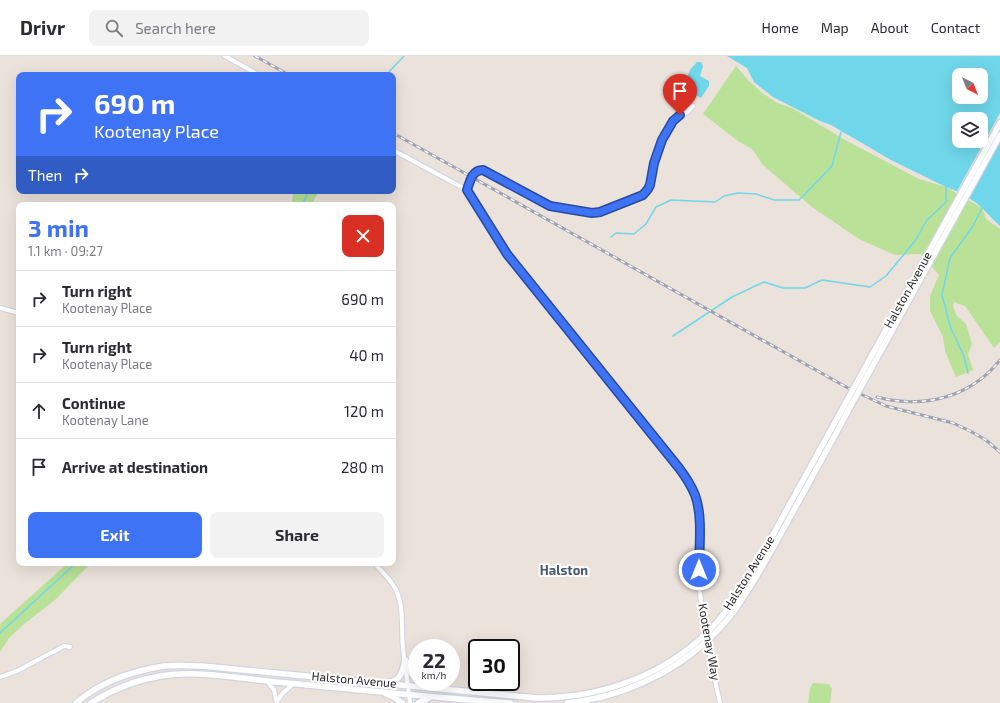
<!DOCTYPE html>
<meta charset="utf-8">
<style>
:root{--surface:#fff;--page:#f2f2f3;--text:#2b2b33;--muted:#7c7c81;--line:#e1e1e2;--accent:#3e73f5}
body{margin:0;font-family:"Exo 2",sans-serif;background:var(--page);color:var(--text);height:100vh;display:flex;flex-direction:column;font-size:15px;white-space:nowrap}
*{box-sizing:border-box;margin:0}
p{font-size:13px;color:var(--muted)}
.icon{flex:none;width:22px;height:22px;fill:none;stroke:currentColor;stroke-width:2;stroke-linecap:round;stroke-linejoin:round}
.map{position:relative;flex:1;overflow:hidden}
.sheet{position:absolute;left:16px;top:146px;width:380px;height:364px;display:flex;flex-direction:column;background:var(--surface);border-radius:8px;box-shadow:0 4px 16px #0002}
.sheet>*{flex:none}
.banner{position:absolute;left:16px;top:16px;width:380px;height:122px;border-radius:8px;box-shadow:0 4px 16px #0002;background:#3e73f5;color:#fff;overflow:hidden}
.needle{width:26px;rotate:138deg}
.tools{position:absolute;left:952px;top:12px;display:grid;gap:8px}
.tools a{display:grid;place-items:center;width:36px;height:36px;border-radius:8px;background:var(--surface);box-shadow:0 4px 16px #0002;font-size:20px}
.speed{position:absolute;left:408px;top:583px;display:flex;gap:8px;font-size:20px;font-weight:700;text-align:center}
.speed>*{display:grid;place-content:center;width:52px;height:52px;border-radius:50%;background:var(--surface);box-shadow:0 4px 16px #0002;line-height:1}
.speed small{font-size:10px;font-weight:400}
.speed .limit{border:2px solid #111;border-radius:6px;background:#fff;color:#111}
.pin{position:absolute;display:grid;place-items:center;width:34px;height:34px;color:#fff;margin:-41px -17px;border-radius:50% 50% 50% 0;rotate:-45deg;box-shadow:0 0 4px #0007}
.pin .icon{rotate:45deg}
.me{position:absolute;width:44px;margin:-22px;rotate:0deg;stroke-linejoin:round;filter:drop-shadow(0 0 3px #0008)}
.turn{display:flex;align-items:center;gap:14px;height:84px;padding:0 12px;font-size:18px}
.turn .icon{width:52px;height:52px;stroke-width:2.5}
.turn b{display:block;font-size:28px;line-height:34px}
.then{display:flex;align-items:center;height:38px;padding:0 12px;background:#0003;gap:8px;font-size:15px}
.round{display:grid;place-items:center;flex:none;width:42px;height:42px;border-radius:8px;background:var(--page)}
.head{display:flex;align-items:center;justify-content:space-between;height:68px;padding:0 12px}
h1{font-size:24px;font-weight:700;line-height:30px;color:var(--accent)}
.cta{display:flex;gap:8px;margin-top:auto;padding:8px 12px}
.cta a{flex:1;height:46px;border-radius:8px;background:var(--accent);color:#fff;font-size:16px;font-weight:700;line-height:46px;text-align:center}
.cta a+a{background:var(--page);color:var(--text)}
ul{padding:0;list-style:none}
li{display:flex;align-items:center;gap:12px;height:56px;padding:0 12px;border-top:1px solid var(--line)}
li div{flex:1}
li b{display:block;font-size:15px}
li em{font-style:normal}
header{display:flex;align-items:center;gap:24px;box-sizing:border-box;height:56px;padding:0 20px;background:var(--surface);border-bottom:1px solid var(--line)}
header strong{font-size:19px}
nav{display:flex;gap:22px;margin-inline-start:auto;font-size:14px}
.search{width:280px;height:36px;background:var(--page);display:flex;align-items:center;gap:10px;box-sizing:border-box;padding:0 14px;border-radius:8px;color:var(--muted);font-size:15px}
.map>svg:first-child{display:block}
</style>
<header>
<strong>Drivr</strong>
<div class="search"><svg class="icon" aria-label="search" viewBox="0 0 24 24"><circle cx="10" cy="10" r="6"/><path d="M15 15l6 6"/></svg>Search here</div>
<nav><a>Home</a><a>Map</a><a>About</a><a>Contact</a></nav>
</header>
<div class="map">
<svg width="1000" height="647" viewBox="0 0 1000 647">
<rect width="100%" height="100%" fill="#ebe2db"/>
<!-- green -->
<g fill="#b9e198">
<polygon points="736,10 749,25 761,36 777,47 792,52 847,85 919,123 946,131 982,152 986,163 1000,173 1000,286 994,292 965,250 954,246 953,250 957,260 966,268 972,288 968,298 973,314 956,321 945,295 943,281 930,255 930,240 939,219 921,198 895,199 859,183 812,151 763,109 752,93 738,85 703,58"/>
<polygon points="294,135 319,135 313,146 313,149 291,149"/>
<polygon points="68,507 91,507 56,543 23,569 9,582 0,596 0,570 1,567"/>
<polygon points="813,627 829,628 832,633 830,647 808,647 810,632"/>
</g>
<!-- water -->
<g fill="#70d7eb" fill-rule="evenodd">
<path d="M727 0H1000V170C993 164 988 158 982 152 973 143 958 135 946 131L891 104 831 69 820 65 773 41 754 26 747 12ZM959 19H981V41H959ZM959 63H981V85H959Z"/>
<polygon points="697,6 701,6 703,10 700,20 709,25 709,30 701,42 683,32 690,14"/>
</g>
<!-- pier -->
<polygon fill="#ebe2db" points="1000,57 1000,86 968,144 956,137"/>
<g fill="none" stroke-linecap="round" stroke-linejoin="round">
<!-- stream -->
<g stroke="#70d7eb" stroke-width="1.5">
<polyline points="386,19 404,0"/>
<polyline points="302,149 309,135"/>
<polyline points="611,181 616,177 634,178 646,168 656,151 671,144 715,146 724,140 738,137 756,138 774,144 799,144 832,110 841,76"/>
<polyline points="673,280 732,241 764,226 783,232 805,232 822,224 870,231 886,220 915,185 927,164 946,146 946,131"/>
<polyline points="968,317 964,300 951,273 942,239 950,202 973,170 982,152"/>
<polyline points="0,577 76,507"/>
</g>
<!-- street casing -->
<g stroke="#d0d5e2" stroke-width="6">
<g id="street">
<polyline points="225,0 259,19"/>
<polyline points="393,94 467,134 507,198 679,412 695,439 699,452 699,529 703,560"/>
<path d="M467 134C470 125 472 115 483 114L550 150 583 156 592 157 600 156 643 139 648 133 650 129 654 107 662 84 666 77 673 65 687 56 693 50"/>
<polyline points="0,252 19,257"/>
<path d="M374 507C382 516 393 525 397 536 404 553 401 574 403 592 405 610 408 628 410 647"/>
<polyline points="711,606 720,647"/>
<polyline points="0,621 17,615 64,590 70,591"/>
<polyline points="267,625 274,634 277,647"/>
<polyline points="277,645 283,637 293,628"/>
</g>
</g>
<!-- secondary casing -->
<g stroke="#d0d5e2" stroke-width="8">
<g id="secondary">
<polyline points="861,319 1000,67"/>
<polyline points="866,322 1000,79"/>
<polyline points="405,604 411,617 417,623"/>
<path d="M389 626C401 625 403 614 405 604"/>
<polyline points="386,638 395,642 402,647"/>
<path d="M76 647C100 626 133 615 164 610 176 609 190 610 202 610L537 642C605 642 672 617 718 565 744 535 762 499 781 464 802 426 823 388 844 350"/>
<path d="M91 647C113 633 135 624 161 620 196 614 240 622 276 626 354 633 433 642 511 647"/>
<polyline points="418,647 429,642"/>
<path d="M567 647C633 640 695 607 735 554 755 526 771 495 788 465 808 428 829 391 849 353"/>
</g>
</g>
<!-- street -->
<use href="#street" stroke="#fff" stroke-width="4"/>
<!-- secondary -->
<use href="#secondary" stroke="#fff" stroke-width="5.5"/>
<!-- rail casing -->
<g stroke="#9ea3b3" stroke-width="3">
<g id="rail">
<polyline points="255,0 289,19"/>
<polyline points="393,77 848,332 886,350 953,367 970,375 986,384 1000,396"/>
<path d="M877 341C923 353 970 342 1000 304"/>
</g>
</g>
<!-- rail -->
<use href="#rail" stroke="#fff" stroke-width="1.5" stroke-dasharray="4.5" stroke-linecap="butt"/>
<!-- street-bridge casing -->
<g stroke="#d0d5e2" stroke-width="6" stroke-linecap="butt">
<polyline id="street-bridge" points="703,560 711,606"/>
</g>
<!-- secondary-bridge casing -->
<g stroke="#d0d5e2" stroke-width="8" stroke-linecap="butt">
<g id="secondary-bridge">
<polyline points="844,350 861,319"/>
<polyline points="849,353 866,322"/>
</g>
</g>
<!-- street-bridge -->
<use href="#street-bridge" stroke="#fff" stroke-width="4"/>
<!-- secondary-bridge -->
<use href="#secondary-bridge" stroke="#fff" stroke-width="5.5"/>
</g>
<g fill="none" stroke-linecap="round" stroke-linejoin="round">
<!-- route casing -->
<g stroke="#284b9f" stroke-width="10">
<path id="route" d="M680 59 673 65 662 84 654 107 650 129 648 133 643 139 600 156 592 157 550 150 483 114C472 114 470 125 467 134L507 198 679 412C685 420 691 429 695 439 703 460 699 491 699 514"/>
</g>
<!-- route -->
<use href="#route" stroke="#3e73f5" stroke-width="7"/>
</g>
<g text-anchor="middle" stroke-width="4" stroke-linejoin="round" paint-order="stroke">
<!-- street labels -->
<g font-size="12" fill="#292929" stroke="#fff">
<text transform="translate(908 234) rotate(-61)" y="4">Halston Avenue</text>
<text transform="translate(749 517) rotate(-58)" y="4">Halston Avenue</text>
<text transform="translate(709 586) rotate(80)" y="4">Kootenay Way</text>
<text transform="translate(354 624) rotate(5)" y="4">Halston Avenue</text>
</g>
<!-- neighbourhood labels -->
<g font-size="13" font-weight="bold" fill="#4b5878" stroke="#fff">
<text x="564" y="519">Halston</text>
</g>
</g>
</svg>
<div class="tools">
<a><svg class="needle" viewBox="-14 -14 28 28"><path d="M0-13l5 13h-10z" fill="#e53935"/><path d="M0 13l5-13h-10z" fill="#7c7c81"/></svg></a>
<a><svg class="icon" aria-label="layers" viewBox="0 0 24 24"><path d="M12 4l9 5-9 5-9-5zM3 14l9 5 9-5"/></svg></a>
</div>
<div class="speed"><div>22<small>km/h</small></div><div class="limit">30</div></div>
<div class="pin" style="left:680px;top:59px;background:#d93025"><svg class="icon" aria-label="arrive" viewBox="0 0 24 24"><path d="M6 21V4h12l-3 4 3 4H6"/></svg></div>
<svg class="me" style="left:699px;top:514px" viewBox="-20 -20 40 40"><circle r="17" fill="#3e73f5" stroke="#fff" stroke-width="3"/><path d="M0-11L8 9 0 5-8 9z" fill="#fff"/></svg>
<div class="banner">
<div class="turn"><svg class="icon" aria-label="right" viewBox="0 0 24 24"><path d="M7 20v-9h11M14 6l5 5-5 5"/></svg><div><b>690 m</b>Kootenay Place</div></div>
<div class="then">Then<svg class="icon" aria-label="right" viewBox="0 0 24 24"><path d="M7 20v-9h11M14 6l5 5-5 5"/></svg></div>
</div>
<section class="sheet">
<div class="head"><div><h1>3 min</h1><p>1.1 km · 09:27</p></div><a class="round" style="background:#d93025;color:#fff"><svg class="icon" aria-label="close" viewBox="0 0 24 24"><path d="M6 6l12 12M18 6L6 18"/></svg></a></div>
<ul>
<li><svg class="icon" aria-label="right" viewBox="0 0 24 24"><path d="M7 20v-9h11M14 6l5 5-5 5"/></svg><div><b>Turn right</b><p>Kootenay Place</p></div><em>690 m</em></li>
<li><svg class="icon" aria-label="right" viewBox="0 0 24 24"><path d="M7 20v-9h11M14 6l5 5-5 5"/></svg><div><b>Turn right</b><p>Kootenay Place</p></div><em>40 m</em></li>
<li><svg class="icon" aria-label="ahead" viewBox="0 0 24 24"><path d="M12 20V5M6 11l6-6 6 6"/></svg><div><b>Continue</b><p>Kootenay Lane</p></div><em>120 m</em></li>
<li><svg class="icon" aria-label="arrive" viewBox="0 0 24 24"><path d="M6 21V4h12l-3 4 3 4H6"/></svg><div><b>Arrive at destination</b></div><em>280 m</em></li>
</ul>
<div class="cta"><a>Exit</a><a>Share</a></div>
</section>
</div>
